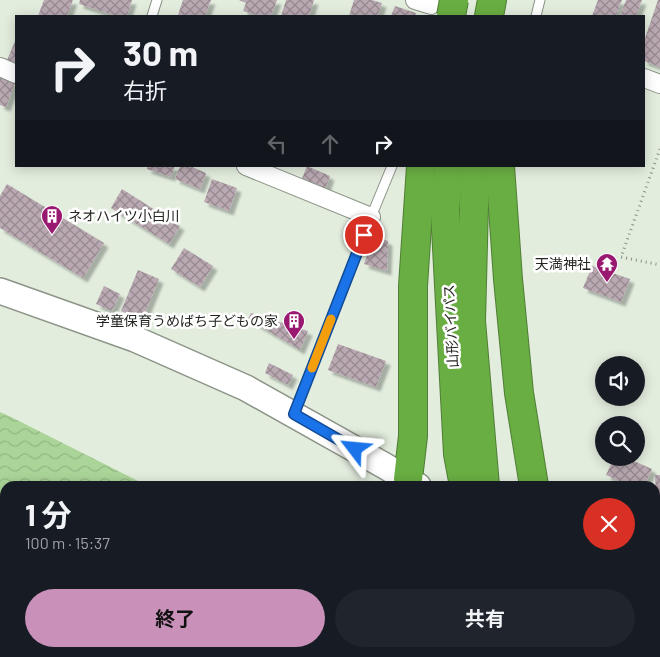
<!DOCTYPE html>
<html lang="ja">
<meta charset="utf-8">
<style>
:root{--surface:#171b24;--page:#20242c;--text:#f1f3f6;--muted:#9ea1a6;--accent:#c991ba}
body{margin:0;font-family:Barlow,"Noto Sans JP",sans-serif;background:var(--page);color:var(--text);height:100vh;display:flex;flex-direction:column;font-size:19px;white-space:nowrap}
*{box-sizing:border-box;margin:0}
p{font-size:16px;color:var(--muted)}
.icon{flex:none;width:28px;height:28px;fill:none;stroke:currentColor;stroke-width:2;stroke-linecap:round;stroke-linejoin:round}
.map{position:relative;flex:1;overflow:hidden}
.side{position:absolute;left:0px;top:481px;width:660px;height:176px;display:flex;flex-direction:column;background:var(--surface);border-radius:15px 15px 0 0;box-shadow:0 2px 12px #0003}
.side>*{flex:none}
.top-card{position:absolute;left:15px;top:15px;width:630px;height:152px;border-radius:0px;box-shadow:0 2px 12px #0003;background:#171b24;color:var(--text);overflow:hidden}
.controls{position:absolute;left:595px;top:356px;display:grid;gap:10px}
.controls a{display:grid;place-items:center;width:50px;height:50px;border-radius:50%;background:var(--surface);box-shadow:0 2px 12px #0003;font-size:25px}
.pin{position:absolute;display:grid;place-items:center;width:42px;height:42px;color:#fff;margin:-21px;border:2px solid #fff;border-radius:50%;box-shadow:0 1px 5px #0007}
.me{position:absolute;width:55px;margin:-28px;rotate:299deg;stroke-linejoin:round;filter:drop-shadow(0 0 4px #0008)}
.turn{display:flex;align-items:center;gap:18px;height:105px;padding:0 25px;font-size:22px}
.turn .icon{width:65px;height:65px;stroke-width:2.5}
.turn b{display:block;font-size:35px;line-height:42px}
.lanes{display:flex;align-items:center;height:48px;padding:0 25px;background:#0003;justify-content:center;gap:25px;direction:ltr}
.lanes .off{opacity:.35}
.round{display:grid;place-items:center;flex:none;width:52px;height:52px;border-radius:26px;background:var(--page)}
.headline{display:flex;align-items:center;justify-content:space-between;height:85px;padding:0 25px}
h1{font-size:30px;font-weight:700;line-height:38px}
.button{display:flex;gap:10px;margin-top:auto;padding:10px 25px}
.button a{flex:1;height:58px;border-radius:30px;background:var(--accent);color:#111;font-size:20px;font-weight:700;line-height:58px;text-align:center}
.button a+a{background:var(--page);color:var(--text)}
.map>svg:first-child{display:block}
</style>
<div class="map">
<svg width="660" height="657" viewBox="0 0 660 657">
<defs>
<pattern id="water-waves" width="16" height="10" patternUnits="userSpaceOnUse" patternTransform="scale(1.25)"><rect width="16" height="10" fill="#abd598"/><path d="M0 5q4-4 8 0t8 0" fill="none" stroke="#93b783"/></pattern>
<pattern id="building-cross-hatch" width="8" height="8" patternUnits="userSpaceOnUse" patternTransform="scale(1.25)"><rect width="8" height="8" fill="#baa9b2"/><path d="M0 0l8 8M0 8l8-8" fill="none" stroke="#978990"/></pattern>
<filter id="shadow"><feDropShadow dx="4.5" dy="4.5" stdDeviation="1" flood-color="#0004"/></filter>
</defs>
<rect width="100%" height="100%" fill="#e2edde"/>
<!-- water -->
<g fill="url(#water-waves)">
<polygon points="0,412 11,417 148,486 5,486 5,568 0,565"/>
<polygon points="449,653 456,657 180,657 171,653"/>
</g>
<!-- building -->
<g fill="url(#building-cross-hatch)" filter="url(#shadow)">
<polygon points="44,0 73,0 67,16 38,16"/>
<polygon points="80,0 132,0 127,16 117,16 79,4"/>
<polygon points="183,0 211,0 205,16 183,16 178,15"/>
<polygon points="239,0 277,0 271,16 260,16 243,11 246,3"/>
<polygon points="286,0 314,0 309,16 281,16"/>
<polygon points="354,0 372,0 382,3 378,16 349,16"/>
<polygon points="598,0 622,0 616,16 592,16"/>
<polygon points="626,0 642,0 636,16 620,16"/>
<polygon points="658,0 660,0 660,67 644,61 644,41"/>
<polygon points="395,6 416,13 415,16 391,16"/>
<polygon points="16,39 16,63 7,60"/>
<polygon points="0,77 15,83 6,107 0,105"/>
<polygon points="148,166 175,166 171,177 147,169"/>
<polygon points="180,166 190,166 206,173 200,189 175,179"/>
<polygon points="307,166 330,176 325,190 301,181"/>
<polygon points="212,179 237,188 229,211 204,202"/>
<polygon points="7,184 104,243 83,278 0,228 0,196"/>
<polygon points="122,189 180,226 169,244 111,208"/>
<polygon points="374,236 388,241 387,271 364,264"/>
<polygon points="184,248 213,266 200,287 171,269"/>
<polygon points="592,266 630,279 621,302 583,288"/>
<polygon points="138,270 159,279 142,320 121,311"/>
<polygon points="104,286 120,294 112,311 96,304"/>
<polygon points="251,313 308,331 300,350 248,319"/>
<polygon points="338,344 386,361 376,387 328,370"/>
<polygon points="269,363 293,375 288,385 265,373"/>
<polygon points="614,458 627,458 652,469 644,486 631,486 606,475"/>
<polygon points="655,475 660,475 660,498 656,498"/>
<polygon points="660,534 660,550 655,553 655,535"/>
<polygon points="655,615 660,618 660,639 655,636"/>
</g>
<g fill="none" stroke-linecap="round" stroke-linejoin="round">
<!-- lane casing -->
<g stroke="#8b9487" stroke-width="11">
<g id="lane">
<polyline points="152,16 157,0"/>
<polyline points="536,16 540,0"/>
<polyline points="294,414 371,217 392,166"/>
<polyline points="655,576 660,579"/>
</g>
</g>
<!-- street casing -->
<g stroke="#8b9487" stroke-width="20">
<g id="street">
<polyline points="415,0 431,5"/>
<polyline points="0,67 16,74"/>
<polyline points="644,78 660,84"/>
<polyline points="246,166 371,217"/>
</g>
</g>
<!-- secondary casing -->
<g stroke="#8b9487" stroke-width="28">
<g id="secondary">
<polyline points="0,291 135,339 246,388 385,466 418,486"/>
<polyline points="643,652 650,657"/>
</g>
</g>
<!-- highway casing -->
<g stroke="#507e36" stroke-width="30">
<g id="highway">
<polyline points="489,16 492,0"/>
<polyline points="449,166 445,210 458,454 464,486"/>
<polyline points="475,166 471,321 485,486"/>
<polyline points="500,166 508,279 519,393 534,486"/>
<polyline points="408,479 413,436 413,286 421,166"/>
<polyline points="499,652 500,657"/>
<polyline points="522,652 523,657"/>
</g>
</g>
<!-- path -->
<polyline stroke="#8a9187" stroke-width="3" stroke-dasharray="1 4" stroke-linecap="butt" points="660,149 621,257 660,265"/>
<!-- lane -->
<use href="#lane" stroke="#fff" stroke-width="9"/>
<!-- street -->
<use href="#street" stroke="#fff" stroke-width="18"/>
<!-- secondary -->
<use href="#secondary" stroke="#fff" stroke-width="25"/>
<!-- highway -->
<use href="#highway" stroke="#69ae42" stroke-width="28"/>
<!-- highway-bridge casing -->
<g stroke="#507e36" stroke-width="30" stroke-linecap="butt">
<polyline id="highway-bridge" points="451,16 454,0"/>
</g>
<!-- highway-bridge -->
<use href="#highway-bridge" stroke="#69ae42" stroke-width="28"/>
</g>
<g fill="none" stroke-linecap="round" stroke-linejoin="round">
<!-- route casing -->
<g stroke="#114b97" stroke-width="12">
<polyline id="route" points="355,449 294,414 364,235"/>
</g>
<!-- route -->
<use href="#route" stroke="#1a73e8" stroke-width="9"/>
<!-- slow -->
<polyline stroke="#f59e0b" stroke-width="9" points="312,368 331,319"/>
</g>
<!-- icons -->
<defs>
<g id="building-pin" transform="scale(1.125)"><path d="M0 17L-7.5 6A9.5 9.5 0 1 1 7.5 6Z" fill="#991970" stroke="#fff"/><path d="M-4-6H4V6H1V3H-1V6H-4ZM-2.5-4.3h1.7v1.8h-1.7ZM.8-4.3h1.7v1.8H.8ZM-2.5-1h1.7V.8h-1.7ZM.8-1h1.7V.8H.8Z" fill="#fff"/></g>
<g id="temple-pin" transform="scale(1.125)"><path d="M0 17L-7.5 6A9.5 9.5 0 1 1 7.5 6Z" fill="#991970" stroke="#fff"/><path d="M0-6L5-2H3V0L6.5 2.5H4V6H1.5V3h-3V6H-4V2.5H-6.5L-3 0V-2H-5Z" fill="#fff"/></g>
</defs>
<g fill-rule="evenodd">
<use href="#building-pin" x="52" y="216"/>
<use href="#temple-pin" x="607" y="264"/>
<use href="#building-pin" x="294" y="321"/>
</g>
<g text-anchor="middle" stroke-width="5" stroke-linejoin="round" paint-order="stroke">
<!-- poi labels -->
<g font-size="14" fill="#232621" stroke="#fff" text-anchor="end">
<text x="68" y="221" text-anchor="start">ネオハイツ小白川</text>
<text x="591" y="269">天満神社</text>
<text x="278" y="326">学童保育うめばち子どもの家</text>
</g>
<!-- street labels -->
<g font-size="14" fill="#232621" stroke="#fff">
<text transform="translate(451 326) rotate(-93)" y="5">山形バイパス</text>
</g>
</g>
</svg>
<div class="controls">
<a><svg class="icon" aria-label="sound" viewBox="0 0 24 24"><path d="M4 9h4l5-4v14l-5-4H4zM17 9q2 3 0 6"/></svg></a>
<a><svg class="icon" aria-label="search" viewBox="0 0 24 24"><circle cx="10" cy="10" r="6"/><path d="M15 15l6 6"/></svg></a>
</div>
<div class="pin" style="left:364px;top:235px;background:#d93025"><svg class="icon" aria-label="arrive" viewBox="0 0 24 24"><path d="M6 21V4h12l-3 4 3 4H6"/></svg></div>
<svg class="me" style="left:355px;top:449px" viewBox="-20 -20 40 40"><path d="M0-17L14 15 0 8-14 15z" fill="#1a73e8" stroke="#fff" stroke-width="4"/></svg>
<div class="top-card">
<div class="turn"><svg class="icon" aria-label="right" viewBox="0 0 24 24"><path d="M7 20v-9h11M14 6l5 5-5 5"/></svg><div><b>30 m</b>右折</div></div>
<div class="lanes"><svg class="icon off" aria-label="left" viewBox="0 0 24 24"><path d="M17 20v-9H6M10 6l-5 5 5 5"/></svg><svg class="icon off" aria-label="ahead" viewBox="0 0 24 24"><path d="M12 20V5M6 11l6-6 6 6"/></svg><svg class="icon" aria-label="right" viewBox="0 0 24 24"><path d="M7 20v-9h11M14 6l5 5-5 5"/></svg></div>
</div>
<section class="side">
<div class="headline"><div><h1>1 分</h1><p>100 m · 15:37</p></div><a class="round" style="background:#d93025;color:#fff"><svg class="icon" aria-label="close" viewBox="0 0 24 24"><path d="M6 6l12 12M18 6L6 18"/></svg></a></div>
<div class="button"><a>終了</a><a>共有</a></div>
</section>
</div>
